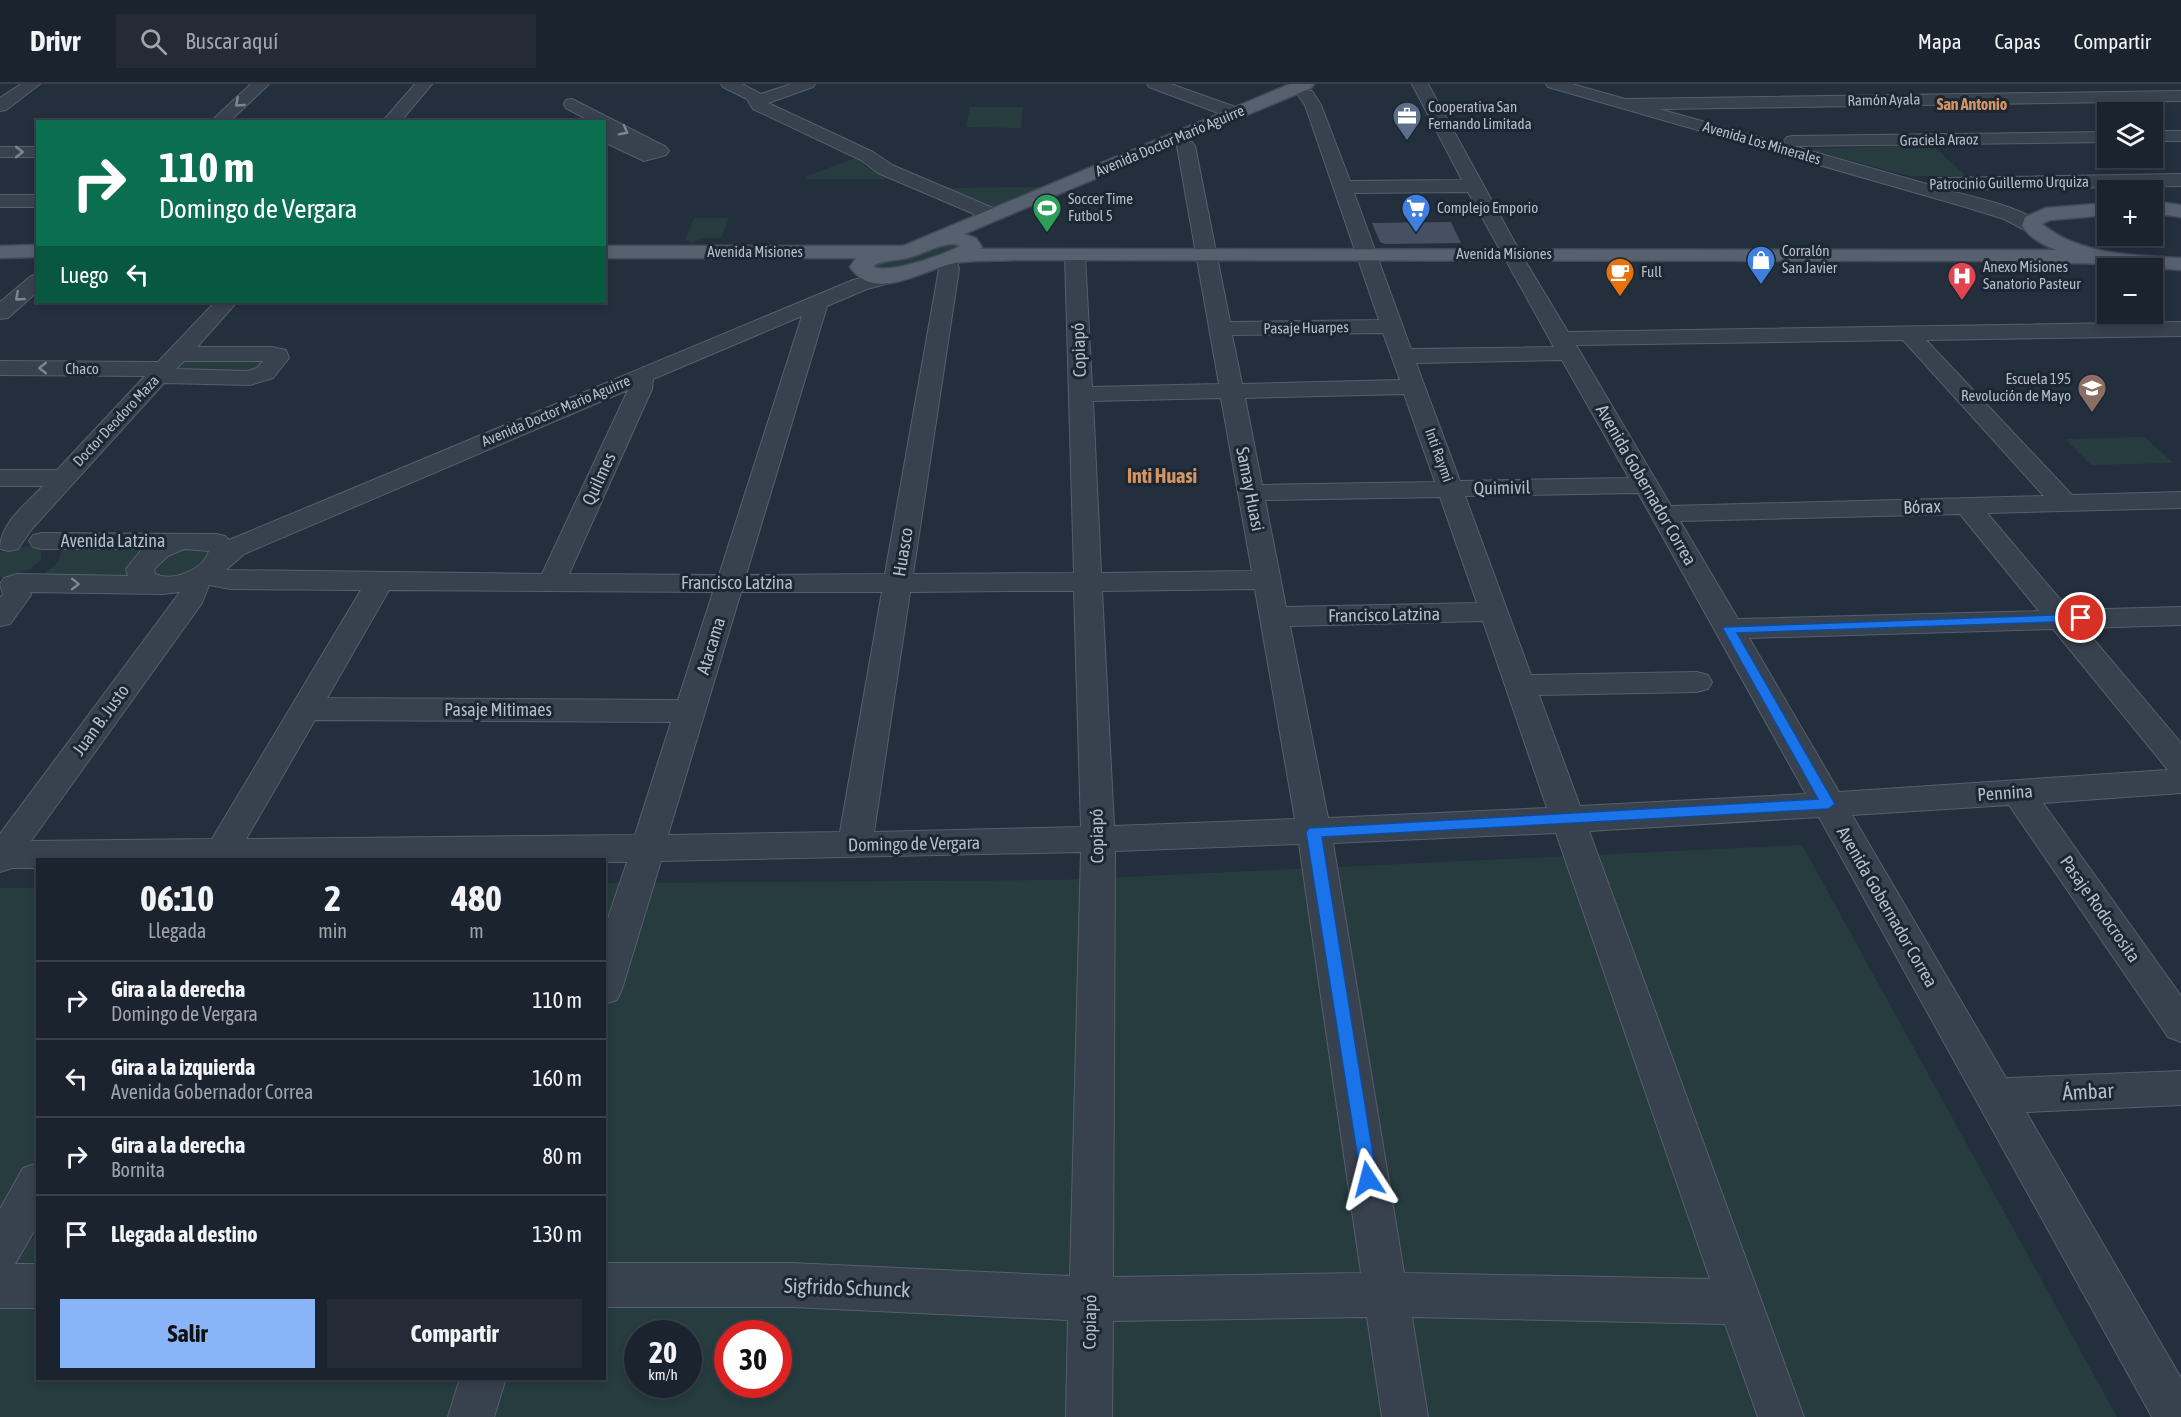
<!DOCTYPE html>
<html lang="es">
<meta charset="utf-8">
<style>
:root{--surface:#1b232e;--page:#242b36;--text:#f1f3f6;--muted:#a0a4aa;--line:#39404a;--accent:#8ab4f8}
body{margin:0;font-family:"Asap Condensed",sans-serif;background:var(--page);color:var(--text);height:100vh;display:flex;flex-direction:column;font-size:22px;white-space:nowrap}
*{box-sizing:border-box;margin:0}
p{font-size:20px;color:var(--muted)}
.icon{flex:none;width:33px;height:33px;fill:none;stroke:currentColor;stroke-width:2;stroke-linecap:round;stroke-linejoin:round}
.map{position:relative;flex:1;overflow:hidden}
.drawer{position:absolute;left:36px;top:774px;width:570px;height:522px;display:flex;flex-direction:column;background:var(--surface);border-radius:0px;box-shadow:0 3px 9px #0003,0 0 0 2px var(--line)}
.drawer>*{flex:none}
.hud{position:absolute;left:36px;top:36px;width:570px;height:183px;border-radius:0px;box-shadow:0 3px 9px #0003,0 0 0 2px var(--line);background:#0b6e4f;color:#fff;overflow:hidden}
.tools{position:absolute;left:2097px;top:18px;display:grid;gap:12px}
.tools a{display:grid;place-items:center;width:66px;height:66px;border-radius:0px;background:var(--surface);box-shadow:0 3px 9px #0003,0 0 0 2px var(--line);font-size:30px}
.speed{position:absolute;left:624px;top:1236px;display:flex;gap:12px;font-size:30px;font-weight:700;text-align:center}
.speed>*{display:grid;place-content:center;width:78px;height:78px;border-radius:50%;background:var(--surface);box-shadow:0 3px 9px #0003,0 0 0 2px var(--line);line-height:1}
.speed small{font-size:15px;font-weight:400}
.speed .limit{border:9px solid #d22;background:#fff;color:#111}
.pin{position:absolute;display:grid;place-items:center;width:51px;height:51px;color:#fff;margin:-26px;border:3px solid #fff;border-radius:50%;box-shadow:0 2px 6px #0007}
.me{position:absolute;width:66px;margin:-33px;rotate:351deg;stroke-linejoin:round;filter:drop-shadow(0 0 4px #0008)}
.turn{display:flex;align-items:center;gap:21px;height:126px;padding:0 24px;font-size:27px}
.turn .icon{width:78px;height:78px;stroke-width:2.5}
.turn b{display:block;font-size:42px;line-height:51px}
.then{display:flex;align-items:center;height:57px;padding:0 24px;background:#0003;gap:12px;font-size:22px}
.eta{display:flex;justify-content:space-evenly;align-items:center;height:102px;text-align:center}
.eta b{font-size:36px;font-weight:700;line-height:42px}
.cta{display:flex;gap:12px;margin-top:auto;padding:12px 24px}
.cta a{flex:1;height:69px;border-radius:0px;background:var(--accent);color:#111;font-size:24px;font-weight:700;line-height:69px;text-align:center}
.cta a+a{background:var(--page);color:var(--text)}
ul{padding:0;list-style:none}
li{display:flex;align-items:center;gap:18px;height:78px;padding:0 24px;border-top:2px solid var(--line)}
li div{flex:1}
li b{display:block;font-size:22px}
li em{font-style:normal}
header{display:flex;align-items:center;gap:36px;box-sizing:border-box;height:84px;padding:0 30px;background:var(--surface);border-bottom:2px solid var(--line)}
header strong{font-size:28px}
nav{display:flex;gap:33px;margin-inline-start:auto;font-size:21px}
.search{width:420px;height:54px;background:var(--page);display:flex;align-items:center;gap:15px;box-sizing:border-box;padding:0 21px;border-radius:0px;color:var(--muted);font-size:22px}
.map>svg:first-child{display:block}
</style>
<header>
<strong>Drivr</strong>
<div class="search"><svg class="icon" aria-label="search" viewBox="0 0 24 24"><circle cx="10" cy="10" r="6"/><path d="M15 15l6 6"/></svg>Buscar aquí</div>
<nav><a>Mapa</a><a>Capas</a><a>Compartir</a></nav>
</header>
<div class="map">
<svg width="2181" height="1333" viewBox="0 0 2181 1333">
<rect width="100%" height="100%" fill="#242f3e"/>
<!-- green -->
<g fill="#263c3f" fill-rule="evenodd">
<polygon points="970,23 1023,23 1021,44 966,43"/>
<polygon points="1932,61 1966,92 1909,92 1806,65"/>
<polygon points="858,73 866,83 892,95 805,95 807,92"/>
<polygon points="1046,103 996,125 939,104"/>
<polygon points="694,134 729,134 721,154 703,154 691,159 685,155"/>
<polygon points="945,157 964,163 888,188 875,187 871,179"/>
<polygon points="265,274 258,288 174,286 183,276"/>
<polygon points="2145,353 2173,379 2091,381 2065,355"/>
<path d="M60 461 152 462 128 491V496L34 495C46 488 66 478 60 461Z"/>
<polygon points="29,462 41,466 41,476 28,486 0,494 0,468"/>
<polygon points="178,464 208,466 210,470 197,487 168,495 155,491 152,482"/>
<path d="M1802 761 2117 1333H0V804H37L38 1294H604L605 799 1061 796ZM638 1250H688V1300H638ZM728 1250H778V1300H728Z"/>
</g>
<!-- building -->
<polygon fill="#455162" points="1451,138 1461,159 1385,160 1380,158 1372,139"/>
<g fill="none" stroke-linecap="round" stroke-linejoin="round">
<!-- minor casing -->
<g stroke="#565f6c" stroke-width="2">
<g id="minor">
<polygon points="21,0 40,0 6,26 0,27 0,14"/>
<polygon points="251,0 269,0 229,38 210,38"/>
<polygon points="415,0 432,0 400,38 382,38"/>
<polygon points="721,0 742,0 761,10 791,0 815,0 813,3 768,19 873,68 892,81 1000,127 1003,131 1000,135 986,135 878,89 861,76 753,25 747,15 723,3"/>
<polygon points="1147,0 1171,0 1241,25 1244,29 1241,33 1229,33 1149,3"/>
<path d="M1412 0H1428L1521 170 1568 248 2181 238V252L1926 256 2072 411 2181 408V424L1987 429 2069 526 2181 523V541L2084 544 2181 659V709L2043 719 2181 912V958L2168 953 2009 721 1852 731 2006 994 2181 987V1021L2026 1028 2181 1294V1333H2152L1819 733 1589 747 1804 1333H1758L1725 1240 1412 1233 1428 1333H1382L1367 1233 1113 1237 1112 1333H1066L1068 1236 792 1223H604V1179H792L1070 1192 1081 768 661 777 622 905 617 916 604 920V846L627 778H604V776H38V784H12L0 788V750L180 508 163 510 30 508 31 511 10 540 0 542V514L3 510 0 500 4 494 17 490 128 492 126 485 142 465H42L33 463 29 457 33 451 42 449 216 450 225 452 229 456 853 196 894 186 901 188 904 192 901 196 867 205 827 222 746 491 885 490 939 185 938 175 941 171H955L959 185 913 490 1074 489 1065 171 1068 167H1082L1085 171 1092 303 1219 300 1177 62 1180 58H1192L1195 62 1230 238 1379 236 1305 21 1298 11 1300 7H1312L1321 21 1350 97 1462 96ZM1468 108 1554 263 1411 265 1354 109ZM802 232 719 491 569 490 652 305 653 295ZM1383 249 1400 296 1242 300 1232 251ZM1903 256 2044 412 1671 422 1576 261ZM1562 276 1629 394 1460 397 1416 279ZM628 306 542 490 226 486 244 470ZM1404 310 1435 398 1262 401 1245 314ZM1221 314 1252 487 1101 489 1093 317ZM1638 409 1650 430 1806 710 1580 722 1539 611 1697 608 1708 605 1712 598 1708 591 1697 588 1531 591 1465 412ZM1440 413 1477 519 1286 523 1265 416ZM1960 430 2039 527 1738 535 1680 437ZM184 465 209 467C203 486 173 498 155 490L154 485 168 472ZM209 501 231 505 361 506 212 755 31 757 202 519ZM1255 505 1295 735 1114 742 1102 507ZM389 506 713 508 678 616 327 614ZM1008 507H1074L1081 743 874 748 910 508ZM741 508H882L840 748 668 751ZM1483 537 1547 724 1328 734 1290 542ZM2053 545 2168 686 1839 708 1749 554ZM315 636 671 638 635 751 246 755ZM1556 749 1710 1195 1404 1189 1333 759ZM1299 760 1361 1189 1113 1193 1115 767Z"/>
<path d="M1546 0H1572L1625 15 2181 7V17L1659 25 1787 61 1784 57 1787 53 1793 52 2108 48V58L1793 62 1930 101 1932 96 1939 94 2181 90V102L1946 106C1967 111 2030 125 2042 142L2039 146H2025L2004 135 1962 122 1548 3Z"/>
<polygon points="572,15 666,63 669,67 666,71 644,77 604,58 604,46 610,47 604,44 604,38 592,38 566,24 564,20 566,16"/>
<rect x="2152" y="47" width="29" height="10"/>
<rect x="0" y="63" width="38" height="10"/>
<rect x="0" y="111" width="38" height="12"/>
<polygon points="38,190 38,207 8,234 0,235 0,218 31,192"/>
<path d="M215 218H237L197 263H272L286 266 289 274 273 294 250 301 164 299 31 446 18 465 9 467 0 465C0 439 26 420 43 402H0V386H57L145 292 0 291V277L158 278ZM184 277H263L257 284 248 287 176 285Z"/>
<polygon points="38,1079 38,1140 15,1180 38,1180 38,1224 0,1224 0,1125 23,1084"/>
<polygon points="460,1294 506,1294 494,1333 448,1333"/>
</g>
</g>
<!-- major casing -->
<g stroke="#414a57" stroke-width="3">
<g id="major">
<path d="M1290 0H1314L1311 4 964 150 976 154 982 163 980 165 2056 166C2043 161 2030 154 2022 142L2025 133 2046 124 2108 119V131L2050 136 2042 140C2079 171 2135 172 2181 174V186L2112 180 1992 177 1016 176C996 177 974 176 955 179 923 185 875 220 850 183L856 174H604V162H903ZM954 160 960 162C946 170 885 192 873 182 884 175 899 177 911 173 926 169 938 160 954 160Z"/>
<polygon points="2152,117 2181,121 2181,133 2152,129"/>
<polygon points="38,161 38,173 0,174 0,162"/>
</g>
</g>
<!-- minor -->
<use href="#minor" fill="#38414e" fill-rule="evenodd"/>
<!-- major -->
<use href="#major" fill="#56606e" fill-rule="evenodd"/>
</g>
<!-- one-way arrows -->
<defs><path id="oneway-chevron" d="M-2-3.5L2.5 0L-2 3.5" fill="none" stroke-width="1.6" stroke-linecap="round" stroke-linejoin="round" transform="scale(1.5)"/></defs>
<g stroke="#7c8592">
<use href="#oneway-chevron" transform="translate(239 19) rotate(139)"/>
<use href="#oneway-chevron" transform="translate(624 47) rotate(28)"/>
<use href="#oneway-chevron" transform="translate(19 68)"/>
<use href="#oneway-chevron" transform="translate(19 213) rotate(139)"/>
<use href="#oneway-chevron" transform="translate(43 284) rotate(-180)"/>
<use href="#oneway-chevron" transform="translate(75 500) rotate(1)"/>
</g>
<!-- route -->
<polygon fill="#1a73e8" stroke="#114b97" stroke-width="1.5" points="2081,530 2085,531 2087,534 2085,537 1737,549 1835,720 1828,725 1322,753 1377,1095 1374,1101 1368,1104 1362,1101 1306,748 1309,744 1818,715 1723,545 1724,543"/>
<!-- icons -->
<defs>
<g id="office-pin" transform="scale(1.5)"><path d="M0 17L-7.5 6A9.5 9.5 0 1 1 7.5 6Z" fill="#5c6f8a" stroke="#1d2633"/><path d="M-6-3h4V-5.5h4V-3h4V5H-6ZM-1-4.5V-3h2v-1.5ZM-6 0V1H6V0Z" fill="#fff"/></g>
<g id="stadium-pin" transform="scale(1.5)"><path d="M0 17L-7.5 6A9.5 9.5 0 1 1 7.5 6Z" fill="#2e9e5b" stroke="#1d2633"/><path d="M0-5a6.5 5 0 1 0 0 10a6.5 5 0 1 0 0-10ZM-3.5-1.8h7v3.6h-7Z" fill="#fff"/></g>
<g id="supermarket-pin" transform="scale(1.5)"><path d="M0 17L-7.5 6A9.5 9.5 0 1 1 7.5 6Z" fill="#3f7fe0" stroke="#1d2633"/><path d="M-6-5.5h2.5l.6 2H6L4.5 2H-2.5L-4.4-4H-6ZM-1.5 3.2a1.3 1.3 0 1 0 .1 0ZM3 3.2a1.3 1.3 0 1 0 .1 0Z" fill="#fff"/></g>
<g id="shop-pin" transform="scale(1.5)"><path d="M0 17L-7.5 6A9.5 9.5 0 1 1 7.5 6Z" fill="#3f7fe0" stroke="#1d2633"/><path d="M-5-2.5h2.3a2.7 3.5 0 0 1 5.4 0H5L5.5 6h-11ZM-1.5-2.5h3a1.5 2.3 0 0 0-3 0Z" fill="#fff"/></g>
<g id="cafe-pin" transform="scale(1.5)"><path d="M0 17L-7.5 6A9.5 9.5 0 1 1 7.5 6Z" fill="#e8710a" stroke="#1d2633"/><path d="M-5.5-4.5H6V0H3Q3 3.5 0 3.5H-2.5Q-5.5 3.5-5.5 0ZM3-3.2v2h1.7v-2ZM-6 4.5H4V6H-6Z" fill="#fff"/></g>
<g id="hospital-pin" transform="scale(1.5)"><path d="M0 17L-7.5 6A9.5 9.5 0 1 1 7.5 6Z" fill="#e0444e" stroke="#1d2633"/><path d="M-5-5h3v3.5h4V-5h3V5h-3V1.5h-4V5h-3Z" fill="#fff"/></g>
<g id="school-pin" transform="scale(1.5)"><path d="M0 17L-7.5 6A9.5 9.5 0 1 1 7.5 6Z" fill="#8d6e63" stroke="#1d2633"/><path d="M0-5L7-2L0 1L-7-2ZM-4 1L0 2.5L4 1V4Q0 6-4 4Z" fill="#fff"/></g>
</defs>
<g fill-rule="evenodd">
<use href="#office-pin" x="1407" y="32"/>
<use href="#stadium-pin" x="1047" y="124"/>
<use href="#supermarket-pin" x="1416" y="124"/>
<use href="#shop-pin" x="1761" y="176"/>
<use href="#cafe-pin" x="1620" y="188"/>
<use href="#hospital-pin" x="1962" y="192"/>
<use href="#school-pin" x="2092" y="304"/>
</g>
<g text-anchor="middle" stroke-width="6" stroke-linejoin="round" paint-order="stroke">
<!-- far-street labels -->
<g font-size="15" fill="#b4bcc9" stroke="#1d2633">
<text transform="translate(1884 16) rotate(-1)" y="5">Ramón Ayala</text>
<text transform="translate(1939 56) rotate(-1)" y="5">Graciela Araoz</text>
<text transform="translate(1170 57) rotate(-23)" y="5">Avenida Doctor Mario Aguirre</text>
<text transform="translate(1762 59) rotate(16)" y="5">Avenida Los Minerales</text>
<text transform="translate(2009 99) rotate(-1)" y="5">Patrocinio Guillermo Urquiza</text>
<text x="755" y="173">Avenida Misiones</text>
<text x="1504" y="175">Avenida Misiones</text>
<text transform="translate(1306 244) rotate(-1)" y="5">Pasaje Huarpes</text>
<text x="82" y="290">Chaco</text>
<text transform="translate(556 327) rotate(-23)" y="5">Avenida Doctor Mario Aguirre</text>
<text transform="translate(116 337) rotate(-47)" y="5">Doctor Deodoro Maza</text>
<text transform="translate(1439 371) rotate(70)" y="5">Inti Raymi</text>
</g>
<!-- far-poi labels -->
<g font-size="15" fill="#b4bcc9" stroke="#1d2633" text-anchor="start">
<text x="1428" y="28">Cooperativa San<tspan x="1428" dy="17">Fernando Limitada</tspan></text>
<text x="1068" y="120">Soccer Time<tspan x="1068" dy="17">Futbol 5</tspan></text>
<text x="1437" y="129">Complejo Emporio</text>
<text x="1782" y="172">Corralón<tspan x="1782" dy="17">San Javier</tspan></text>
<text x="1983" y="188">Anexo Misiones<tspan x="1983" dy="17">Sanatorio Pasteur</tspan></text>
<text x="1641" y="193">Full</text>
<text x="2071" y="300" text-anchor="end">Escuela 195<tspan x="2071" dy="17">Revolución de Mayo</tspan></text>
</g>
<!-- far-neighbourhood labels -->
<g font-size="16" font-weight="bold" fill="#d59563" stroke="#1d2633">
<text x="1972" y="26">San Antonio</text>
</g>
<!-- street labels -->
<g font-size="18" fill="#b4bcc9" stroke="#1d2633">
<text transform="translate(1079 266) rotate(-92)" y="6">Copiapó</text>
<text transform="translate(599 395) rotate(-65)" y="6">Quilmes</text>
<text transform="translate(1646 401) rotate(60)" y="6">Avenida Gobernador Correa</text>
<text transform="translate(1502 404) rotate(-1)" y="6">Quimivil</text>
<text transform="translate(1250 405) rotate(79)" y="6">Samay Huasi</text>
<text transform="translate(1922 423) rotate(-2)" y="6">Bórax</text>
<text x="113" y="463">Avenida Latzina</text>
<text transform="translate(903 468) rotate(-81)" y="6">Huasco</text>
<text x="737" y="505">Francisco Latzina</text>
<text transform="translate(1384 531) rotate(-1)" y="6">Francisco Latzina</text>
<text transform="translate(711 562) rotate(-73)" y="6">Atacama</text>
<text x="498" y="632">Pasaje Mitimaes</text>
<text transform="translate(101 636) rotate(-54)" y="6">Juan B. Justo</text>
<text transform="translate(2005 709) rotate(-4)" y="6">Pennina</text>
<text transform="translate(1097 752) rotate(-91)" y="6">Copiapó</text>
<text transform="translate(914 760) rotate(-1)" y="6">Domingo de Vergara</text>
<text transform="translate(1887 823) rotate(60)" y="6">Avenida Gobernador Correa</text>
<text transform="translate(2100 825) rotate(55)" y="6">Pasaje Rodocrosita</text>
<text transform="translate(1090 1238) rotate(-89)" y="6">Copiapó</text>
</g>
<!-- neighbourhood labels -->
<g font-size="20" font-weight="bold" fill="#d59563" stroke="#1d2633">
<text x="1162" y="399">Inti Huasi</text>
</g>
<!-- near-street labels -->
<g font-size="21" fill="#b4bcc9" stroke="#1d2633">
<text transform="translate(2088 1008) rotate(-3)" y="7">Ámbar</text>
<text transform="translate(847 1204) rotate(2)" y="7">Sigfrido Schunck</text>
</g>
</g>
</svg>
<div class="tools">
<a><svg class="icon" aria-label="layers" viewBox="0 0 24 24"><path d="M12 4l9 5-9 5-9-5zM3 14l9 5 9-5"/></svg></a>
<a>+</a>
<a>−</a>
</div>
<div class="speed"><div>20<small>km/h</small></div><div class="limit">30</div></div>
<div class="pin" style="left:2081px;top:534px;background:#d93025"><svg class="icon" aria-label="arrive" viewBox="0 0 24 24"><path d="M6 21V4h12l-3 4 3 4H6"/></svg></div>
<svg class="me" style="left:1368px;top:1095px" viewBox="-20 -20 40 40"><path d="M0-17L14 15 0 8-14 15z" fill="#1a73e8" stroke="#fff" stroke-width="4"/></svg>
<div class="hud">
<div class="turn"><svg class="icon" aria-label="right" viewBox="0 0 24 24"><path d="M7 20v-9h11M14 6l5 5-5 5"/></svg><div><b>110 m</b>Domingo de Vergara</div></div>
<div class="then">Luego<svg class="icon" aria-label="left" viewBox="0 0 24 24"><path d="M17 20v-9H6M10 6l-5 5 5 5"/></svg></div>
</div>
<section class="drawer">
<div class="eta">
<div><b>06:10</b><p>Llegada</p></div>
<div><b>2</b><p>min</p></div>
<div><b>480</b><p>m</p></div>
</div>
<ul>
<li><svg class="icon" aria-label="right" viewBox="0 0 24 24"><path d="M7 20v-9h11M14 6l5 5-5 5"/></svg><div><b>Gira a la derecha</b><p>Domingo de Vergara</p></div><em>110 m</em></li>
<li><svg class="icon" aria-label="left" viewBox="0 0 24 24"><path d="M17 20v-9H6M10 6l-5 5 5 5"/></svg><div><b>Gira a la izquierda</b><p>Avenida Gobernador Correa</p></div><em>160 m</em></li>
<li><svg class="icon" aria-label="right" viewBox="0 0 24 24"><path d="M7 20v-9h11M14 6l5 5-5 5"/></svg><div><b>Gira a la derecha</b><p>Bornita</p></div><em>80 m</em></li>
<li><svg class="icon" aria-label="arrive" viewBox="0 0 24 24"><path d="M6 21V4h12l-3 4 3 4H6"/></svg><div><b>Llegada al destino</b></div><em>130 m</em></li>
</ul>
<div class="cta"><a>Salir</a><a>Compartir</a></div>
</section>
</div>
